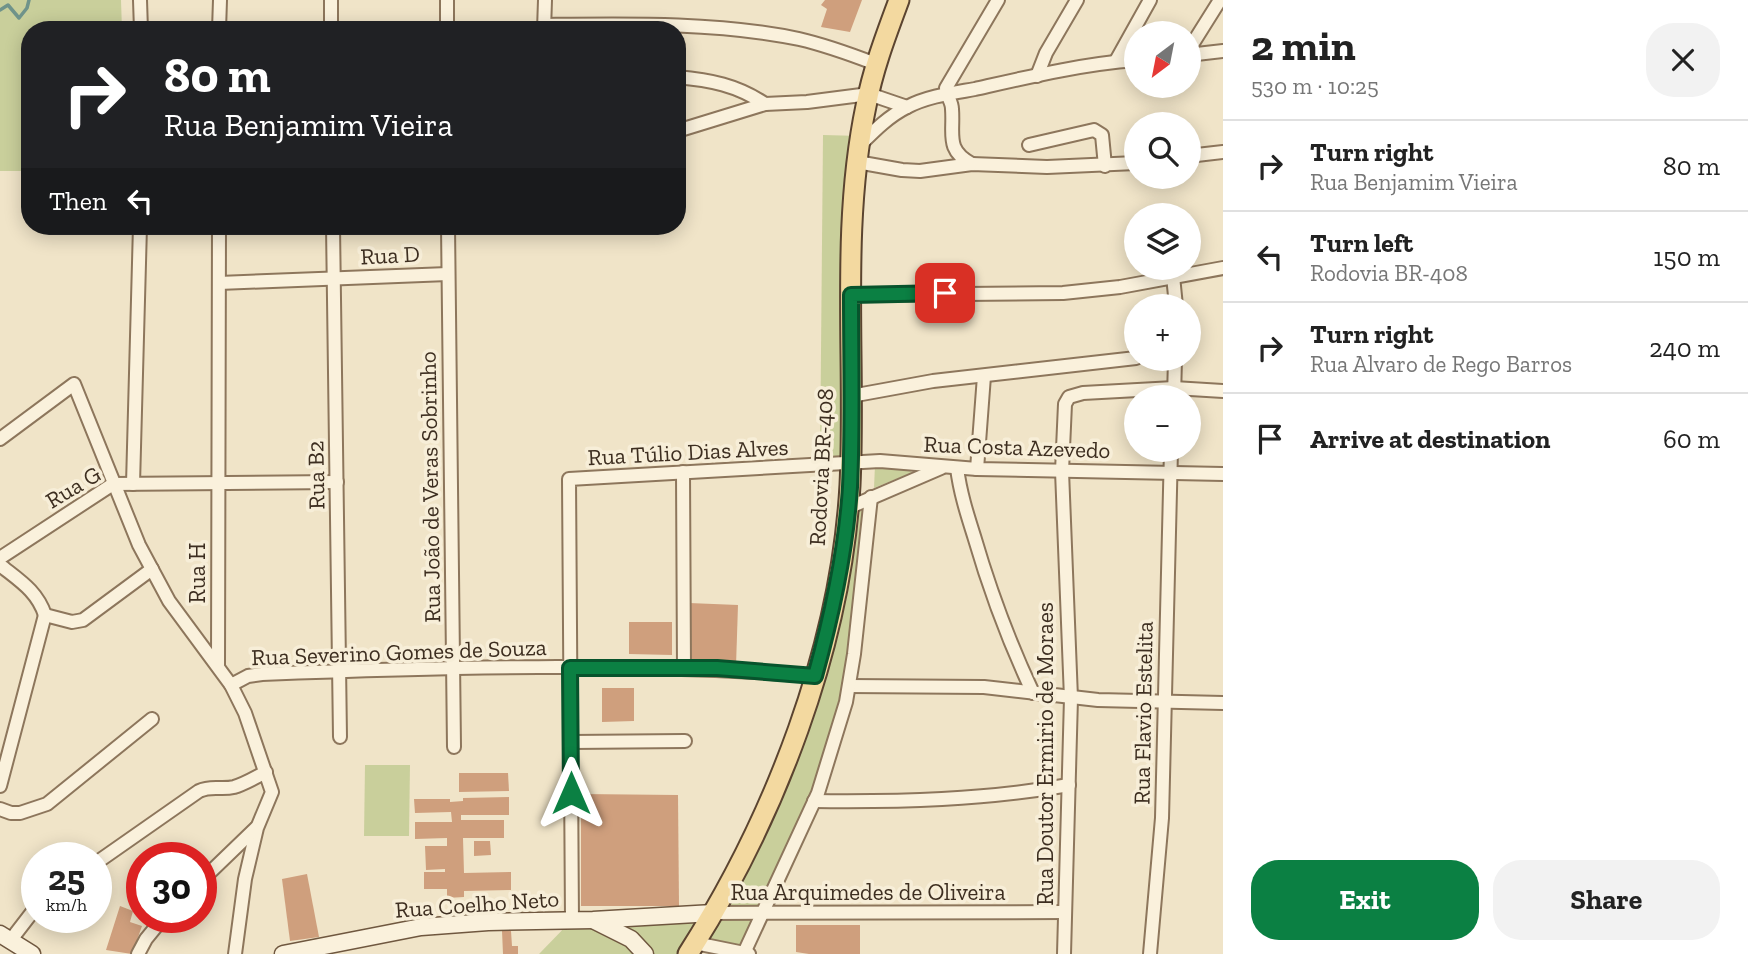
<!DOCTYPE html>
<meta charset="utf-8">
<style>
:root{--surface:#fff;--page:#f2f2f2;--text:#222;--muted:#767676;--line:#e0e0e0;--accent:#0b8043}
body{margin:0;font-family:"Zilla Slab",serif;background:var(--page);color:var(--text);height:100vh;display:flex;flex-direction:column;font-size:26px;white-space:nowrap}
*{box-sizing:border-box;margin:0}
p{font-size:23px;color:var(--muted)}
.icon{flex:none;width:38px;height:38px;fill:none;stroke:currentColor;stroke-width:2;stroke-linecap:round;stroke-linejoin:round}
.map{position:relative;flex:1;overflow:hidden}
.details{display:flex;flex-direction:column;background:var(--surface);width:525px}
.details>*{flex:none}
.banner{position:absolute;left:21px;top:21px;width:665px;height:214px;border-radius:28px;box-shadow:0 4px 18px #0003;background:#202124;color:#fff;overflow:hidden}
.needle{width:46px;rotate:212deg}
.controls{position:absolute;left:1124px;top:21px;display:grid;gap:14px}
.controls a{display:grid;place-items:center;width:77px;height:77px;border-radius:50%;background:var(--surface);box-shadow:0 4px 18px #0003;font-size:35px}
.speed{position:absolute;left:21px;top:842px;display:flex;gap:14px;font-size:35px;font-weight:700;text-align:center}
.speed>*{display:grid;place-content:center;width:91px;height:91px;border-radius:50%;background:var(--surface);box-shadow:0 4px 18px #0003;line-height:1}
.speed small{font-size:18px;font-weight:400}
.speed .limit{border:10px solid #d22;background:#fff;color:#111}
.pin{position:absolute;display:grid;place-items:center;width:60px;height:60px;color:#fff;margin:-30px;border-radius:14px;box-shadow:0 4px 10px #0006}
.me{position:absolute;width:77px;margin:-38px;rotate:0deg;stroke-linejoin:round;filter:drop-shadow(0 0 5px #0008)}
.turn{display:flex;align-items:center;gap:24px;height:147px;padding:0 28px;font-size:32px}
.turn .icon{width:91px;height:91px;stroke-width:2.5}
.turn b{display:block;font-size:49px;line-height:60px}
.then{display:flex;align-items:center;height:66px;padding:0 28px;background:#0003;gap:14px;font-size:26px}
.round{display:grid;place-items:center;flex:none;width:74px;height:74px;border-radius:28px;background:var(--page)}
.head{display:flex;align-items:center;justify-content:space-between;height:119px;padding:0 28px}
h1{font-size:42px;font-weight:700;line-height:52px}
.button{display:flex;gap:14px;margin-top:auto;padding:14px 28px}
.button a{flex:1;height:80px;border-radius:28px;background:var(--accent);color:#fff;font-size:28px;font-weight:700;line-height:80px;text-align:center}
.button a+a{background:var(--page);color:var(--text)}
ul{padding:0;list-style:none}
li{display:flex;align-items:center;gap:21px;height:91px;padding:0 28px;border-top:2px solid var(--line)}
li div{flex:1}
li b{display:block;font-size:26px}
li em{font-style:normal}
main{display:flex;flex:1;min-height:0}
.map>svg:first-child{display:block}
</style>
<main>
<div class="map">
<svg width="1223" height="954" viewBox="0 0 1223 954">
<rect width="100%" height="100%" fill="#f0e4c8"/>
<!-- green -->
<g fill="#c9cf9b">
<polygon points="0,0 121,0 122,30 30,30 30,171 0,171"/>
<polygon points="823,135 861,136 851,458 820,460"/>
<polygon points="875,465 910,467 911,473 874,488"/>
<polygon points="871,497 862,588 831,754 744,953 695,943 713,913 815,676 848,508"/>
<polygon points="365,765 410,765 409,836 364,836"/>
<polygon points="572,920 593,920 645,954 539,954"/>
<polygon points="706,920 686,954 653,954 644,943 606,922"/>
</g>
<g fill="none" stroke-linecap="round" stroke-linejoin="round">
<!-- stream -->
<polyline stroke="#6f938a" stroke-width="3.5" points="0,10 8,5 19,18 27,8 29,0"/>
</g>
<!-- building -->
<g fill="#cf9f7d">
<polygon points="825,0 862,0 850,32 821,27 827,9 821,5"/>
<polygon points="689,603 738,605 736,666 687,664"/>
<polygon points="629,622 672,622 672,655 629,654"/>
<polygon points="602,688 634,688 634,721 602,722"/>
<polygon points="459,773 508,773 509,791 459,792"/>
<polygon points="581,794 678,795 679,906 581,906"/>
<polygon points="509,797 509,815 461,815 461,820 504,820 504,838 463,838 464,873 511,872 511,890 464,891 464,897 447,898 447,889 424,889 424,872 445,872 445,869 426,870 425,846 447,846 447,838 415,839 415,822 452,822 451,812 415,813 414,799 450,799 450,802 463,801 463,798"/>
<polygon points="474,841 490,841 491,855 474,856"/>
<polygon points="307,874 319,937 290,941 282,879"/>
<polygon points="120,906 133,911 130,922 142,926 132,954 106,950"/>
<polygon points="796,925 860,925 860,954 809,954 796,952"/>
<polygon points="502,931 511,931 512,946 518,946 518,954 503,954"/>
</g>
<g fill="none" stroke-linecap="round" stroke-linejoin="round">
<!-- street casing -->
<g stroke="#8d765c" stroke-width="16">
<g id="street">
<polyline points="140,0 141,30"/>
<polyline points="331,0 331,30"/>
<path d="M545 25C627 24 718 22 799 39 825 45 850 54 876 64"/>
<polyline points="219,30 220,0"/>
<polyline points="447,30 447,0"/>
<polyline points="544,30 545,0"/>
<polyline points="1188,51 1220,0"/>
<polyline points="1188,55 1223,51"/>
<polyline points="1116,61 1150,0"/>
<polyline points="1037,76 1046,53 1077,0"/>
<path d="M677 77C710 80 737 85 765 104"/>
<polyline points="677,131 765,104 807,102 869,94 907,107"/>
<path d="M861 144C875 130 889 116 907 107 928 96 953 93 975 89 1028 77 1082 64 1136 60"/>
<polyline points="1029,145 1094,130 1102,135 1105,166"/>
<polyline points="1188,156 1223,152"/>
<polyline points="857,162 902,170 920,171 972,164 1047,167 1136,163"/>
<path d="M972 164C945 150 954 134 952 109 952 101 946 96 946 88L998 0"/>
<polyline points="333,226 340,737"/>
<polyline points="448,226 454,747"/>
<polyline points="1173,276 1176,306"/>
<polyline points="219,283 448,274"/>
<polyline points="851,295 1063,293 1120,287 1223,268"/>
<polyline points="851,396 933,381 1136,358"/>
<polyline points="1174,397 1175,359"/>
<polyline points="0,439 74,384 139,545 169,601 231,685 245,713 272,792 257,828 245,879 235,954"/>
<path d="M957 468C960 492 967 514 974 536 990 591 1009 642 1033 693"/>
<polyline points="977,469 984,376"/>
<polyline points="683,472 684,668"/>
<polyline points="133,484 140,226"/>
<polyline points="848,508 941,468"/>
<polyline points="0,558 113,484 337,482"/>
<path d="M0 565C20 581 37 591 45 615"/>
<polyline points="45,615 72,622 83,620 152,569"/>
<polyline points="218,665 219,226"/>
<path d="M231 685 248 676 262 674C446 667 631 662 815 676"/>
<polyline points="849,686 984,687 1098,700 1223,703"/>
<polyline points="571,742 685,741"/>
<polyline points="0,786 45,615"/>
<path d="M814 801C899 802 985 800 1069 785"/>
<polyline points="0,809 11,813 20,813 47,804 152,719"/>
<path d="M96 863 199 791C211 785 221 790 234 787 245 784 256 777 266 772"/>
<polyline points="201,881 256,828"/>
<polyline points="713,913 1065,912"/>
<polyline points="572,920 569,479 880,461 977,469 1223,474"/>
<polyline points="10,941 37,906"/>
<polyline points="695,943 749,954"/>
<polyline points="744,953 818,793 846,702 854,654 871,497"/>
<polyline points="138,954 146,939 164,917"/>
<polyline points="1064,954 1071,698 1062,471 1065,404 1069,397 1083,393 1174,388 1223,391"/>
<polyline points="1150,954 1162,818 1171,450"/>
</g>
</g>
<!-- secondary casing -->
<g stroke="#6f573f" stroke-width="19">
<g id="secondary">
<polyline points="595,921 631,939 645,954"/>
<polyline points="0,934 32,954"/>
<polyline points="283,954 421,927 488,922 593,920 713,913"/>
</g>
</g>
<!-- primary casing -->
<g stroke="#5b4430" stroke-width="23">
<path id="primary" d="M688 954C775 818 841 647 850 485 856 359 840 230 866 106 873 69 886 35 899 0"/>
</g>
<!-- street -->
<use href="#street" stroke="#faf1dc" stroke-width="12"/>
<!-- secondary -->
<use href="#secondary" stroke="#faf1dc" stroke-width="16"/>
<!-- primary -->
<use href="#primary" stroke="#f3d9a0" stroke-width="19"/>
</g>
<g fill="none" stroke-linecap="round" stroke-linejoin="round">
<!-- route casing -->
<g stroke="#07532c" stroke-width="18">
<path id="route" d="M571 793 570 668H717L815 676C832 615 846 551 850 487 853 423 851 359 851 295L945 293"/>
</g>
<!-- route -->
<use href="#route" stroke="#0b8043" stroke-width="12"/>
</g>
<g text-anchor="middle" stroke-width="7" stroke-linejoin="round" paint-order="stroke">
<!-- street labels -->
<g font-size="23" fill="#3d2e20" stroke="#f7eed8">
<text transform="translate(390 255) rotate(-3)" y="8">Rua D</text>
<text transform="translate(1017 447) rotate(2)" y="8">Rua Costa Azevedo</text>
<text transform="translate(688 452) rotate(-3)" y="8">Rua Túlio Dias Alves</text>
<text transform="translate(821 467) rotate(-87)" y="8">Rodovia BR-408</text>
<text transform="translate(316 475) rotate(-91)" y="8">Rua B2</text>
<text transform="translate(73 487) rotate(-31)" y="8">Rua G</text>
<text transform="translate(430 487) rotate(-91)" y="8">Rua João de Veras Sobrinho</text>
<text transform="translate(197 573) rotate(-90)" y="8">Rua H</text>
<text transform="translate(399 652) rotate(-2)" y="8">Rua Severino Gomes de Souza</text>
<text transform="translate(1143 713) rotate(-89)" y="8">Rua Flavio Estelita</text>
<text transform="translate(1045 754) rotate(-90)" y="8">Rua Doutor Ermirio de Moraes</text>
<text x="868" y="900">Rua Arquimedes de Oliveira</text>
<text transform="translate(477 904) rotate(-4)" y="8">Rua Coelho Neto</text>
</g>
</g>
</svg>
<div class="controls">
<a><svg class="needle" viewBox="-14 -14 28 28"><path d="M0-13l5 13h-10z" fill="#e53935"/><path d="M0 13l5-13h-10z" fill="#767676"/></svg></a>
<a><svg class="icon" aria-label="search" viewBox="0 0 24 24"><circle cx="10" cy="10" r="6"/><path d="M15 15l6 6"/></svg></a>
<a><svg class="icon" aria-label="layers" viewBox="0 0 24 24"><path d="M12 4l9 5-9 5-9-5zM3 14l9 5 9-5"/></svg></a>
<a>+</a>
<a>−</a>
</div>
<div class="speed"><div>25<small>km/h</small></div><div class="limit">30</div></div>
<div class="pin" style="left:945px;top:293px;background:#d93025"><svg class="icon" aria-label="arrive" viewBox="0 0 24 24"><path d="M6 21V4h12l-3 4 3 4H6"/></svg></div>
<svg class="me" style="left:571px;top:793px" viewBox="-20 -20 40 40"><path d="M0-17L14 15 0 8-14 15z" fill="#0b8043" stroke="#fff" stroke-width="4"/></svg>
<div class="banner">
<div class="turn"><svg class="icon" aria-label="right" viewBox="0 0 24 24"><path d="M7 20v-9h11M14 6l5 5-5 5"/></svg><div><b>80 m</b>Rua Benjamim Vieira</div></div>
<div class="then">Then<svg class="icon" aria-label="left" viewBox="0 0 24 24"><path d="M17 20v-9H6M10 6l-5 5 5 5"/></svg></div>
</div>
</div>
<section class="details">
<div class="head"><div><h1>2 min</h1><p>530 m · 10:25</p></div><a class="round"><svg class="icon" aria-label="close" viewBox="0 0 24 24"><path d="M6 6l12 12M18 6L6 18"/></svg></a></div>
<ul>
<li><svg class="icon" aria-label="right" viewBox="0 0 24 24"><path d="M7 20v-9h11M14 6l5 5-5 5"/></svg><div><b>Turn right</b><p>Rua Benjamim Vieira</p></div><em>80 m</em></li>
<li><svg class="icon" aria-label="left" viewBox="0 0 24 24"><path d="M17 20v-9H6M10 6l-5 5 5 5"/></svg><div><b>Turn left</b><p>Rodovia BR-408</p></div><em>150 m</em></li>
<li><svg class="icon" aria-label="right" viewBox="0 0 24 24"><path d="M7 20v-9h11M14 6l5 5-5 5"/></svg><div><b>Turn right</b><p>Rua Alvaro de Rego Barros</p></div><em>240 m</em></li>
<li><svg class="icon" aria-label="arrive" viewBox="0 0 24 24"><path d="M6 21V4h12l-3 4 3 4H6"/></svg><div><b>Arrive at destination</b></div><em>60 m</em></li>
</ul>
<div class="button"><a>Exit</a><a>Share</a></div>
</section>
</main>
